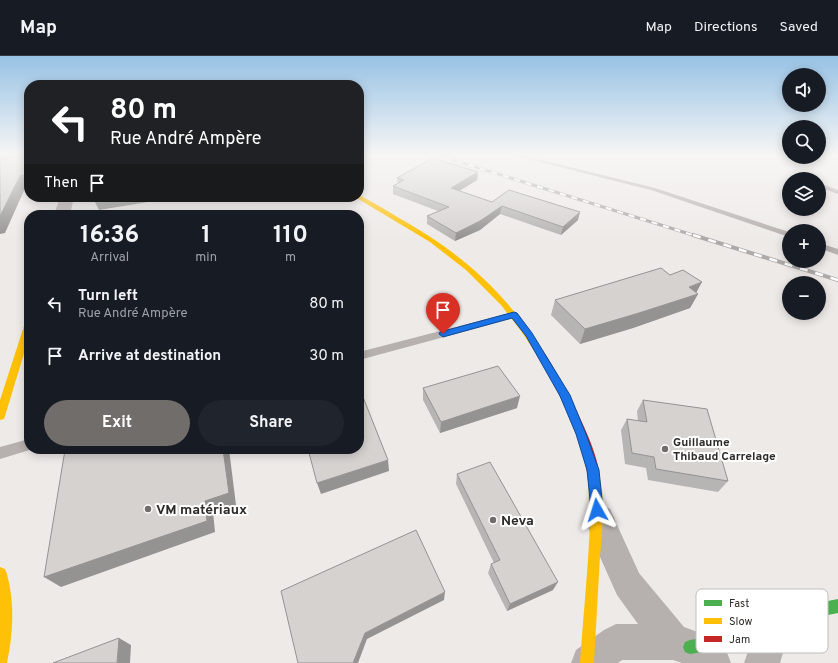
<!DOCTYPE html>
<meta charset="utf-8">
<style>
:root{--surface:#171b24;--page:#20242c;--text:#f1f3f6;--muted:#9ea1a6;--line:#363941;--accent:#716d6b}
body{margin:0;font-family:Overpass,sans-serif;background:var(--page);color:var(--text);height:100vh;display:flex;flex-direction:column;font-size:15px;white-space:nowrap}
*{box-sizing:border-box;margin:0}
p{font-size:13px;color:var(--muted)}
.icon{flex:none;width:22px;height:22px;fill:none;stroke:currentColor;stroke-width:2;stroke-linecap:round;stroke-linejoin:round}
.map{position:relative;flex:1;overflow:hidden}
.drawer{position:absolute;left:24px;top:154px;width:340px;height:244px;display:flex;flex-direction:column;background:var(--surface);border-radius:16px;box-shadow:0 2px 10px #0003}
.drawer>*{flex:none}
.hud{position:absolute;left:24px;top:24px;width:340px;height:122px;border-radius:16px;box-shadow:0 2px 10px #0003;background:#202124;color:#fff;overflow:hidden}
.controls{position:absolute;left:782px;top:12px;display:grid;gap:8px}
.controls a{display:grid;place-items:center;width:44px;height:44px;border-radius:50%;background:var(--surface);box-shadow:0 2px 10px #0003;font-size:20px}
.pin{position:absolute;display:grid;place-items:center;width:34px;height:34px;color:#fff;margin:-41px -17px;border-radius:50% 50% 50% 0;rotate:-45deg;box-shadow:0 0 4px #0007}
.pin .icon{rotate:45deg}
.me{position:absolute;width:44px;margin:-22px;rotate:354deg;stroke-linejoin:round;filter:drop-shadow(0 0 3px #0008)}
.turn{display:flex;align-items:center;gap:14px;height:84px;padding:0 20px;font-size:18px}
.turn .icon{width:52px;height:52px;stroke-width:2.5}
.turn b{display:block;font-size:28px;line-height:34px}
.then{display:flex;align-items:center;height:38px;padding:0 20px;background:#0003;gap:8px;font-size:15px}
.eta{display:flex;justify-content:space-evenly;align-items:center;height:68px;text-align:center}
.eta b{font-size:24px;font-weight:700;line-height:28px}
.action{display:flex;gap:8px;margin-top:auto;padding:8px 20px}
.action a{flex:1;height:46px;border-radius:24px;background:var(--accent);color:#fff;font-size:16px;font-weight:700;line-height:46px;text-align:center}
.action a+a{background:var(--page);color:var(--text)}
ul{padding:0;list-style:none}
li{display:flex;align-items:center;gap:12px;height:52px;padding:0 20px}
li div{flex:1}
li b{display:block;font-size:15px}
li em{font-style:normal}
header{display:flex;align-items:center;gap:24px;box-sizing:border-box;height:56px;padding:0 20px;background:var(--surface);border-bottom:1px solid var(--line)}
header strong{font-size:19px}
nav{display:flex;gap:22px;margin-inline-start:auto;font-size:14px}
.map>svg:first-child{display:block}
</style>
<header>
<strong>Map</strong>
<nav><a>Map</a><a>Directions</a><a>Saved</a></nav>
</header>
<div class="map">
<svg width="838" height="607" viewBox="0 0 838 607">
<rect width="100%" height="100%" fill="#eeeae8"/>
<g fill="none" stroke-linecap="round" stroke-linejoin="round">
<!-- lane -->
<g fill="#b6b0ae" fill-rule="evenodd">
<polygon points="508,98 517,98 655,132 789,176 789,181 651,134"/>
<polygon points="794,119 803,122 804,123 792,122 791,121"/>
<polygon points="819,127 838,134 838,138 819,131"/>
<polygon points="819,187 838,193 838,199 819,192"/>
<polygon points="514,256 519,259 518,261 359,304 359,296"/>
<polygon points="29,383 29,393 33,393 0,403 0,391"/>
</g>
<!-- street -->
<g fill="#b6b0ae" fill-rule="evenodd">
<polygon points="60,141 74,141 70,159 54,159"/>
<polygon points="600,449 610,453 623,482 639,517 684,571 703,578 726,594 731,607 682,607 673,604 622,604 618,607 571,607 576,594 604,574 616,568 638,568 617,539 596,492 585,463 590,453"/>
<polygon points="776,545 788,550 793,562 780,607 744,607 764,550"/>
</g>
<!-- fast -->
<polygon fill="#4caf50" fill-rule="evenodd" points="838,543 838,557 778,569 735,590 690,598 685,596 683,591 685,586 690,584 734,576 776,555"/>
<!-- slow -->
<g fill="#ffc107" fill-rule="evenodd">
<path d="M359 139C373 146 386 154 399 162 463 198 505 236 545 298L546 300 545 302H539L521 275 501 249 466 214 430 186 355 141H359Z"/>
<polygon points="29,264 29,281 5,360 4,363 0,364 0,344 25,267"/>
<path d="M594 416 598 417C606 434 602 480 600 500 598 536 596 571 594 607H580C583 561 588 515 590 469 590 459 587 423 590 417Z"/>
<path d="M0 511 5 513 7 518C15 548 13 577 7 607H0Z"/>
</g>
<!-- jam -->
<path fill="#c62828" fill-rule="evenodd" d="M542 297 545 298C558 317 607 405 598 425L594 426 590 425 588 421C580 377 560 338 538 300Z"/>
<!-- rail-far1 casing -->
<g stroke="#aeaaa9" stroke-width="3">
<polyline id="rail-far1" points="434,98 696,180"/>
</g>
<!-- rail casing -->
<g stroke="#aeaaa9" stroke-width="4">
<polyline id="rail" points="693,179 838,224"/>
</g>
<!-- rail-far1 -->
<use href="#rail-far1" stroke="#fff" stroke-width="2" stroke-dasharray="6" stroke-linecap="butt"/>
<!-- rail -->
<use href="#rail" stroke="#fff" stroke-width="2.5" stroke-dasharray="8" stroke-linecap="butt"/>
</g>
<!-- wall -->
<g fill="#b7b5b3">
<polygon points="478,116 477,124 459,135 492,146 578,164 561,179 500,158 480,174 455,185 427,168 427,160 438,155 393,138 393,130 398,128 397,122"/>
<polygon points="670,219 698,238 690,252 633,272 580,288 551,259 555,244"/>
<polygon points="423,332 517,352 440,377 423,344"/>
<polygon points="643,344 728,425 718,436 648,424 646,412 625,408 621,374 627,363 638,365 637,355"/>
<polygon points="457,418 553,534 507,555 488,517 491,508 494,507 456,428"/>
</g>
<!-- shaded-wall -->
<g fill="#959392">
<polygon points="0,98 25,98 29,104 0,108"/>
<polygon points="478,116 477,124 451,140 451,132"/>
<polygon points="29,118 29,129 26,130 5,177 0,178 0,160 20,120"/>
<polygon points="130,141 148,141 148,146 99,154 95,146"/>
<polygon points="502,150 500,158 480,174 455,185 456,177"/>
<polygon points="580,156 578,164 561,179 563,171"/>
<polygon points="702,226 695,239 698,238 690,252 633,272 580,288 585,273"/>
<polygon points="520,340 517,352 440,377 441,366"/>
<polygon points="223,393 229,393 236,449 213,456 215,476 61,531 44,521 205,445"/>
<polygon points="388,404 389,415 321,438 317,427"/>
<polygon points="558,526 553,534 507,555 510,548"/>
<polygon points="445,536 444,544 367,583 358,607 353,607 365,577"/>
<polygon points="119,582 131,589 130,607 117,607"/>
</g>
<!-- building -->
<g fill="#d5d2d0" stroke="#959392">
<polygon points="24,98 29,98 29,118 20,120 0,160 0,104 23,100"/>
<polygon points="433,102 478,116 451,132 492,146 509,134 580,156 563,171 502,150 480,165 456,177 427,160 449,151 393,130 404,124 397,122"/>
<polygon points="97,141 130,141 95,146"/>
<polygon points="661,212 670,219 683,214 702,226 689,231 698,238 639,257 585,273 555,244"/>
<polygon points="498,310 520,340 441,366 423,332"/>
<polygon points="363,341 388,404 317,427 308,393 359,393 359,343"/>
<polygon points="643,344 707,353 728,425 656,413 654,401 632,397 627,363 647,366"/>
<polygon points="70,393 223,393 229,437 205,445 207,465 44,521 65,394"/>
<polygon points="490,406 558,526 510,548 491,508 500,504 457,418"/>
<polygon points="416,474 445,536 365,577 353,607 298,607 281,535"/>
<polygon points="119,582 117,607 53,607"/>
</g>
<!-- sky -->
<linearGradient id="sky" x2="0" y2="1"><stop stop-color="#97c2e5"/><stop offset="0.54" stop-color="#f7f6f5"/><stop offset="1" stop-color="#f7f6f5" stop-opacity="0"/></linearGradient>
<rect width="838" height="183" fill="url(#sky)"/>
<!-- route -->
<polygon fill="#1a73e8" stroke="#114b97" points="514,256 517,257 532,277 570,339 586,378 599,414 603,454 601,459 597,460 593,459 591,454 587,414 576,378 560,340 526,280 512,262 443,281 439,278 440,276"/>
<!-- markers -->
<g fill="#716d6b" stroke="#fff" stroke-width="1.5">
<circle cx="665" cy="393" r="4"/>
<circle cx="148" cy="453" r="4"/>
<circle cx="493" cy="464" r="4"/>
</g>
<g text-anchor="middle" stroke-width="4" stroke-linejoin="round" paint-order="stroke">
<!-- poi labels -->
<g font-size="12" font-weight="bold" fill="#2d2a28" stroke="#fff" text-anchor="start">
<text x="673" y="390">Guillaume<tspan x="673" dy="14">Thibaud Carrelage</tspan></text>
</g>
<!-- near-poi labels -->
<g font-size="14" font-weight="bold" fill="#2d2a28" stroke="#fff" text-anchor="start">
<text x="156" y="458">VM matériaux</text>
<text x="501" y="469">Neva</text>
</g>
</g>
<!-- legend -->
<rect x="696" y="533" width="132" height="64" rx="6" fill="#fff" stroke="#c0bfbe" stroke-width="1"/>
<rect x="704" y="544" width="18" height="6" fill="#4caf50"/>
<rect x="704" y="562" width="18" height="6" fill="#ffc107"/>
<rect x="704" y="580" width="18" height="6" fill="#c62828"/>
<g font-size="11" fill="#2d2a28">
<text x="729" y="551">Fast</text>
<text x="729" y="569">Slow</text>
<text x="729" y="587">Jam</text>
</g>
</svg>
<div class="controls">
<a><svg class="icon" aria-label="sound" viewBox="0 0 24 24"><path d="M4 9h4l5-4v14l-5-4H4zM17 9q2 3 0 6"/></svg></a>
<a><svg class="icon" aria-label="search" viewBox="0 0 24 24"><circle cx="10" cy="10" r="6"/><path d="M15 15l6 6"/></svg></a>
<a><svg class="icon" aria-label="layers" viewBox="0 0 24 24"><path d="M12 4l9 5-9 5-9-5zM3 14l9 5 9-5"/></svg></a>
<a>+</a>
<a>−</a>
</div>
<div class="pin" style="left:443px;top:278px;background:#d93025"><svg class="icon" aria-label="arrive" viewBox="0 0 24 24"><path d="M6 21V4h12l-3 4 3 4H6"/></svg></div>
<svg class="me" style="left:597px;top:454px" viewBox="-20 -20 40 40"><path d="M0-17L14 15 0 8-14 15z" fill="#1a73e8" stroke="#fff" stroke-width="4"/></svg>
<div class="hud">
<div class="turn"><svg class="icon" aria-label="left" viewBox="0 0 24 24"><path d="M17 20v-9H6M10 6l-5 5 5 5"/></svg><div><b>80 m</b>Rue André Ampère</div></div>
<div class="then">Then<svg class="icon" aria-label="arrive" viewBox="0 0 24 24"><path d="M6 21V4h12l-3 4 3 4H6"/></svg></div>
</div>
<section class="drawer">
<div class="eta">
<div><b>16:36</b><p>Arrival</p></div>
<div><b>1</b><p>min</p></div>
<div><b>110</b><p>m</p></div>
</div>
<ul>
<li><svg class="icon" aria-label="left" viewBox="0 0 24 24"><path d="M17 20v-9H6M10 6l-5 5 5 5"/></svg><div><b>Turn left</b><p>Rue André Ampère</p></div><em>80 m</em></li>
<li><svg class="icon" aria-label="arrive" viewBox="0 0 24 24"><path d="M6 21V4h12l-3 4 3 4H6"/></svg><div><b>Arrive at destination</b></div><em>30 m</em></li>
</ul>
<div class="action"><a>Exit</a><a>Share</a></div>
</section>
</div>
